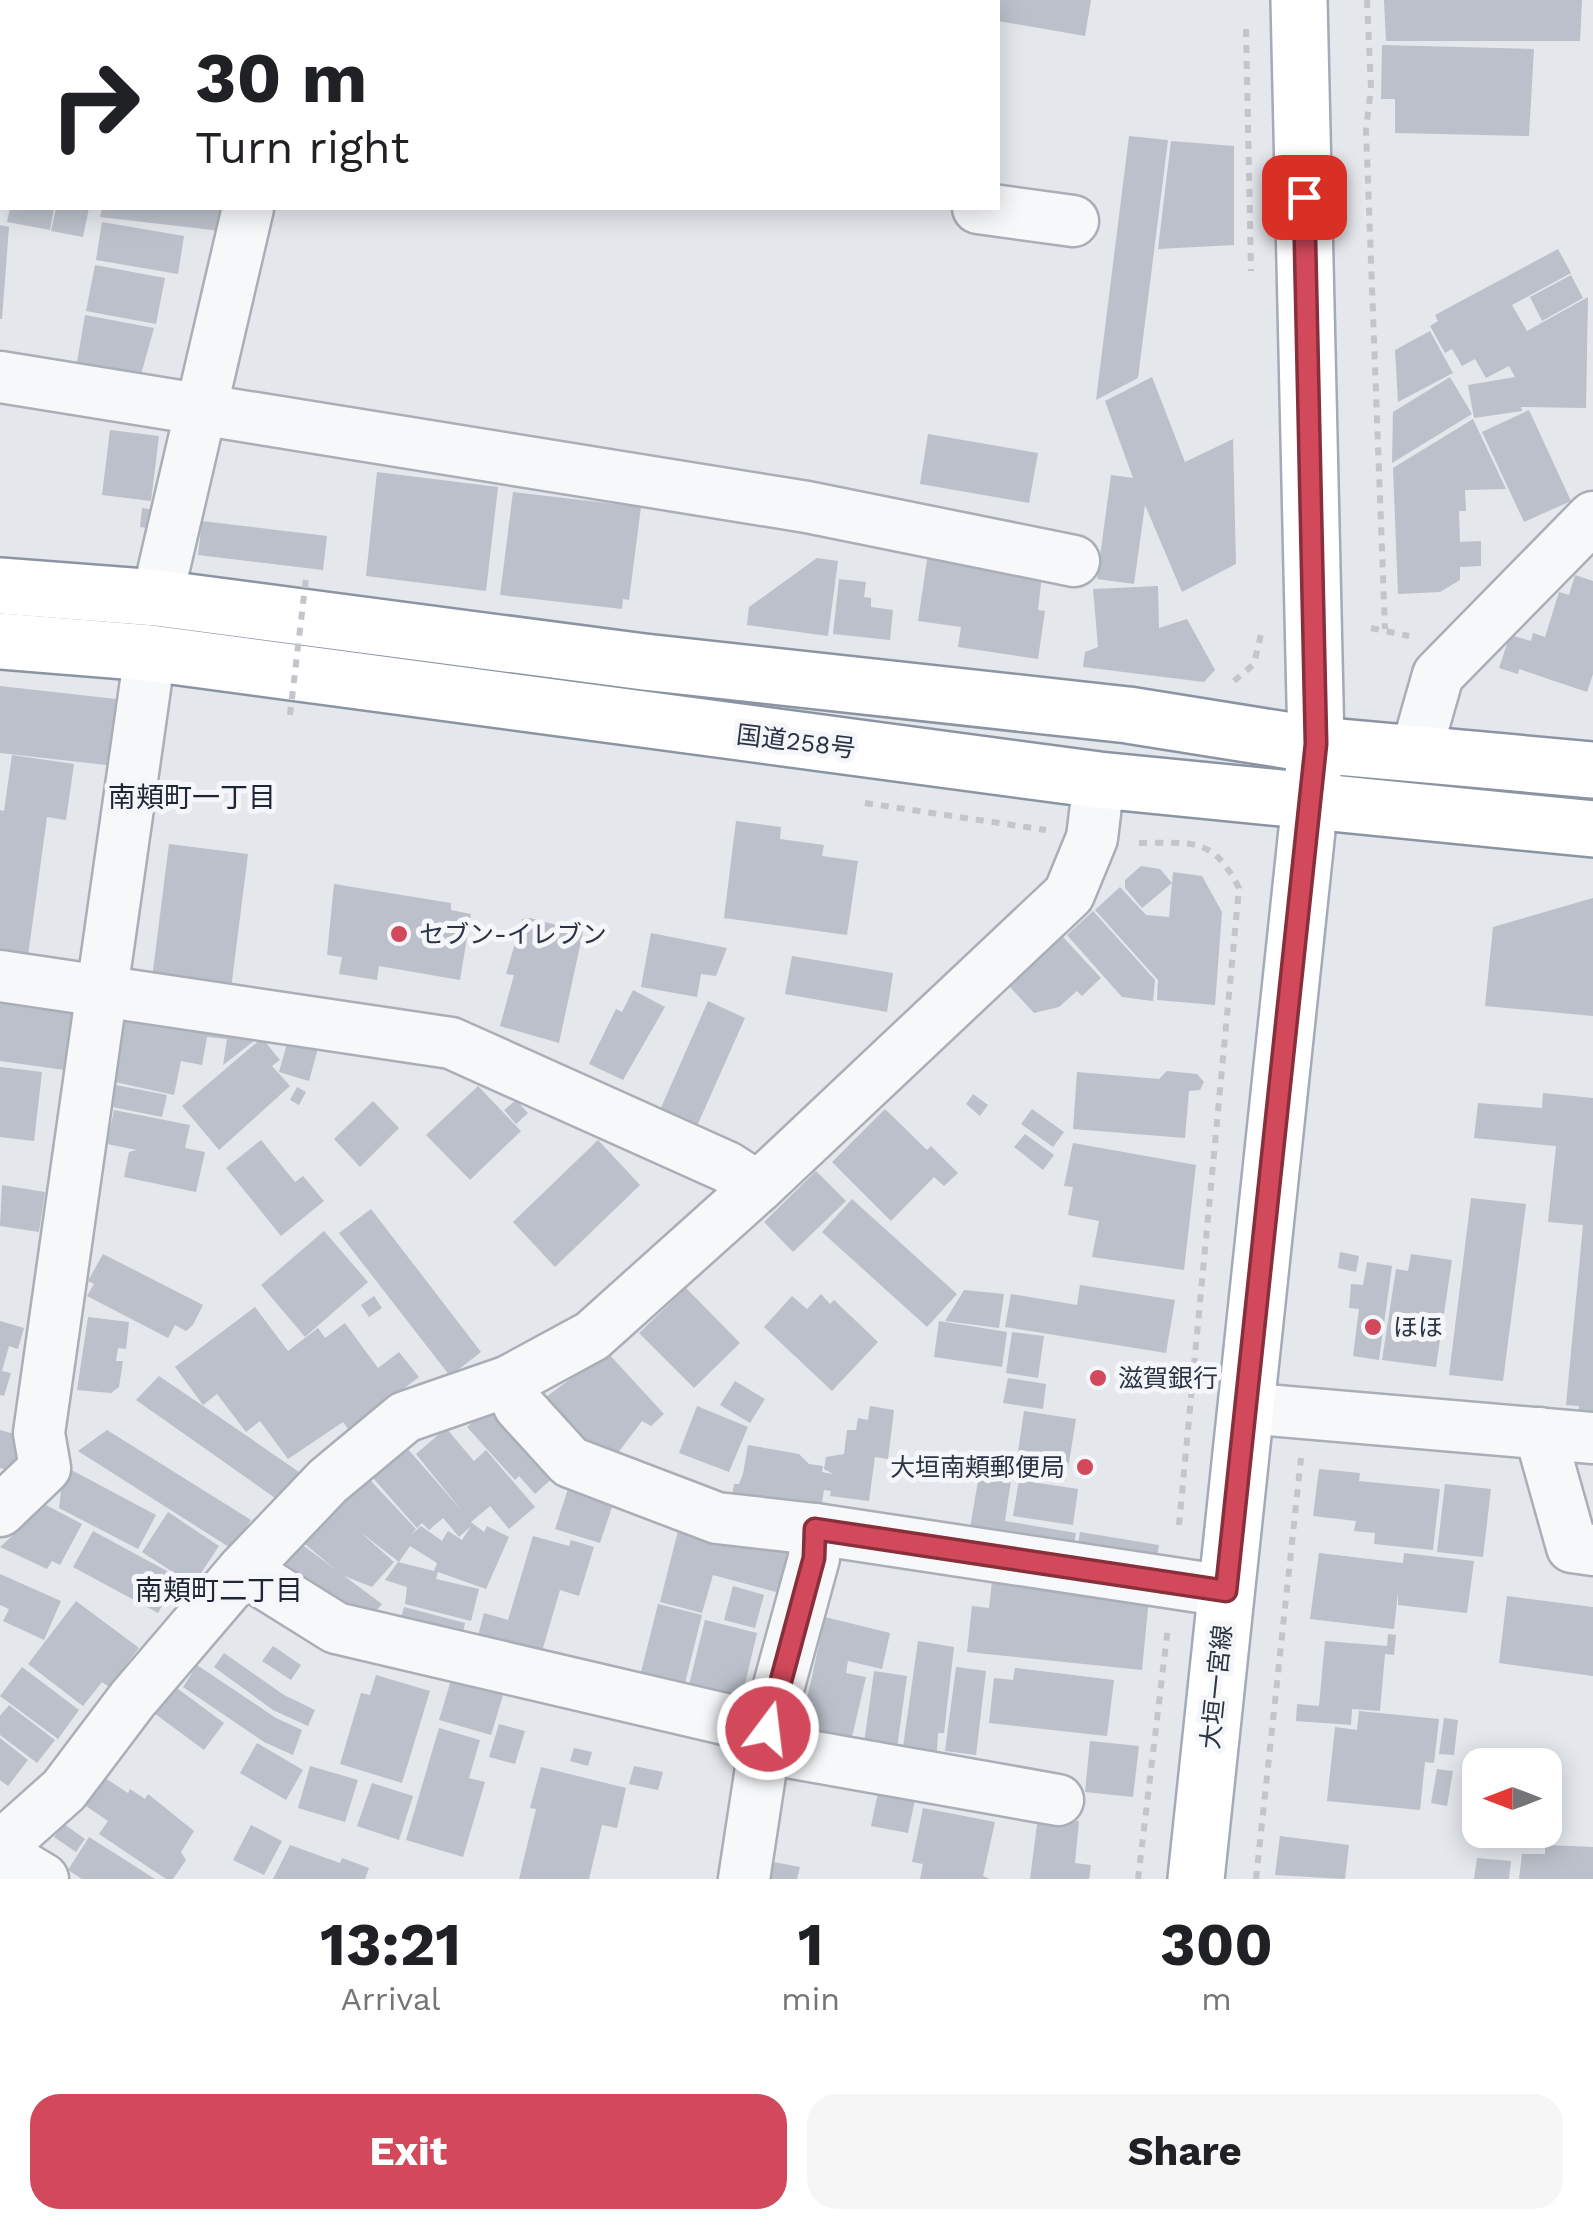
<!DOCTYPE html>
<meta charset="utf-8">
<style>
:root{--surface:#fff;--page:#f6f6f6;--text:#202124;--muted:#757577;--accent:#d1495b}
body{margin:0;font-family:"Work Sans","Noto Sans JP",sans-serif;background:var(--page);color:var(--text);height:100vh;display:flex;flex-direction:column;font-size:38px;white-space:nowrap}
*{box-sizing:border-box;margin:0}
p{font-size:32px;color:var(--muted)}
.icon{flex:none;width:55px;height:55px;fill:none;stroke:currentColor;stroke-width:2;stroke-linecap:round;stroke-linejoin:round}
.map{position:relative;height:1879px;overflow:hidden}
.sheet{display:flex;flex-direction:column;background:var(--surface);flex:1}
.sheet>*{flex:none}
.guide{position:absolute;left:0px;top:0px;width:1000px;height:210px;box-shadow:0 5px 25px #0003;background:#fff;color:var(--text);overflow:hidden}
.needle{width:65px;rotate:270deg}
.tools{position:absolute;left:1462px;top:1748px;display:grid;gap:20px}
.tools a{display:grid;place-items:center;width:100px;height:100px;border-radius:20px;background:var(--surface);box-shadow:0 5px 25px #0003;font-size:50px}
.pin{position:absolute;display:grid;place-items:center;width:85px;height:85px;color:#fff;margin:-42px;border-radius:20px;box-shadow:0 5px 15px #0006}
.me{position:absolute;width:110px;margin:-55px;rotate:15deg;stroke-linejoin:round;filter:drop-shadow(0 0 8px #0008)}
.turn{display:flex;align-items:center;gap:35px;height:210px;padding:0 30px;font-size:45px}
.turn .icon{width:130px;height:130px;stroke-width:2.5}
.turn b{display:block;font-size:70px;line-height:85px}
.eta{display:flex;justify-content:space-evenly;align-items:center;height:170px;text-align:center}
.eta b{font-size:60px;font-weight:700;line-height:70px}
.primary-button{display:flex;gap:20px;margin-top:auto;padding:20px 30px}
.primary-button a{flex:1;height:115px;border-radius:30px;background:var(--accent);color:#fff;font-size:40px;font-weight:700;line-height:115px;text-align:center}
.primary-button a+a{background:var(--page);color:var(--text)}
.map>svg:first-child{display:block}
</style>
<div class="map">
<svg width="1593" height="1879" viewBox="0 0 1593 1879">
<rect width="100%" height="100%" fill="#e4e7ec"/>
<!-- building -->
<g fill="#bbc0ca">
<polygon points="998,0 1091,0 1085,36 998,21"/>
<polygon points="1384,0 1582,0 1580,41 1386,41"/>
<polygon points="1382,45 1534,49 1529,136 1395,133 1395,99 1381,99"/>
<polygon points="1129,136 1168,140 1138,378 1096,400"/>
<polygon points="1171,141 1234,146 1234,245 1158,249"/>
<polygon points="10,208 54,208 50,230 7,222"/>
<polygon points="56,208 89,208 83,237 51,231"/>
<polygon points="102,208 223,208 221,231 100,217"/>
<polygon points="102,222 184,236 178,274 96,260"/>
<polygon points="0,225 9,227 2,319 0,319"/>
<polygon points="1558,249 1571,273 1512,305 1527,331 1588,297 1586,408 1521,407 1522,411 1474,418 1468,385 1515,377 1509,366 1486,378 1475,359 1462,366 1452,349 1445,353 1430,326 1438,321 1435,315"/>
<polygon points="95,265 165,278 156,324 86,311"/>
<polygon points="1571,275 1583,298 1542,321 1530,297"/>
<polygon points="85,315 154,328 140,378 77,362"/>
<polygon points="1430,331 1453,373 1398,402 1395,350"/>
<polygon points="1152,377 1185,462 1233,439 1236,564 1182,592 1145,505 1134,584 1097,579 1111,475 1133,478 1105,401"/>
<polygon points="1450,377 1472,414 1392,463 1393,412"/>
<polygon points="1529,410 1571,501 1524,522 1482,432"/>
<polygon points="1473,419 1506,489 1465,490 1466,511 1459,511 1460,542 1481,541 1481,566 1460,567 1460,580 1440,592 1398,594 1393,468"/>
<polygon points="110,430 159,436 151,501 102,495"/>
<polygon points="928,434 1038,453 1029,503 920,484"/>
<polygon points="377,472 498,487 486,591 366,576"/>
<polygon points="513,492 641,507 629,600 623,599 622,609 500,595"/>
<polygon points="142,508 161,511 158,530 140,527"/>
<polygon points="202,521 327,536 323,570 198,555"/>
<polygon points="928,553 1042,575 1038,610 1045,611 1038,659 958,647 961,627 918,621"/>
<polygon points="817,558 838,561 828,636 747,625 749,607"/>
<polygon points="1575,575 1593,581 1593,674 1587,692 1519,669 1518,674 1499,668 1510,635 1531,641 1533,633 1545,637 1559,592 1569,595"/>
<polygon points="839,579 866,582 864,597 871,598 871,607 893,610 890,640 833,634"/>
<polygon points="1158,586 1159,628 1187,619 1215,670 1204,682 1083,667 1085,652 1098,647 1093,589"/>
<polygon points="0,686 116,699 123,712 115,766 0,753"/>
<polygon points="12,755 74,764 66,820 47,817 28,956 0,952 0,810 4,811"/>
<polygon points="736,821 781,827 780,839 824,845 822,856 858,861 847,935 724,918"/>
<polygon points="169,844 248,854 231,989 152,978"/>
<polygon points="1141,866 1160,869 1172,883 1173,872 1202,876 1222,912 1215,1005 1157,1000 1158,980 1095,910 1120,887 1146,915 1169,917 1172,883 1142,908 1125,888 1125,880"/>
<polygon points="334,884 451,903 451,910 471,914 460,980 379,966 377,980 339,974 342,957 327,955"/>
<polygon points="1593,898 1593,1016 1485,1006 1493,927"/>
<polygon points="1093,911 1155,980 1153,1001 1122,997 1067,935"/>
<polygon points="530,918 583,932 559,1043 500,1026 514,975 506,974 522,919"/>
<polygon points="651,933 727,948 716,976 701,974 697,997 641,987"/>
<polygon points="1063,937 1101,978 1082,996 1077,991 1059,1007 1034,1013 1010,987"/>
<polygon points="792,956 893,973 887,1012 785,994"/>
<polygon points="633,990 665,1007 623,1080 589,1064 616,1009 622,1012"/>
<polygon points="0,1001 80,1012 72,1071 0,1061"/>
<polygon points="708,1001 745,1018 697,1126 660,1110"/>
<polygon points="124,1019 258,1038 223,1065 227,1039 207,1037 202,1065 181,1061 174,1095 115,1082"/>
<polygon points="262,1038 280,1060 272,1066 290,1086 219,1150 182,1106"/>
<polygon points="288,1040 318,1048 309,1081 279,1072"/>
<polygon points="0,1067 42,1072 34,1141 0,1137"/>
<polygon points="1167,1071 1197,1074 1204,1082 1200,1090 1189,1091 1185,1138 1073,1129 1077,1072 1159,1079"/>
<polygon points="116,1085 167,1095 162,1117 112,1107"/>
<polygon points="478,1086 521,1131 470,1180 426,1135"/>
<polygon points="297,1087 306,1092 299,1105 290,1100"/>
<polygon points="1543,1093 1593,1098 1593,1424 1578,1423 1579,1406 1566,1405 1583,1225 1548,1222 1556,1146 1474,1138 1478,1103 1542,1108"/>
<polygon points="973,1094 988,1105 980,1116 966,1104"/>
<polygon points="516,1100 528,1113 516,1124 504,1110"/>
<polygon points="373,1101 399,1128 360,1167 334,1139"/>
<polygon points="885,1109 927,1150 931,1146 958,1173 944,1186 934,1177 891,1221 832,1162"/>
<polygon points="1032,1109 1064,1132 1053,1147 1021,1124"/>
<polygon points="114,1110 190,1125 185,1148 205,1152 196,1192 124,1177 129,1152 137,1150 107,1144"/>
<polygon points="1025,1134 1054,1155 1043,1170 1014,1147"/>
<polygon points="261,1140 295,1182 303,1176 324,1201 281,1236 226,1168"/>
<polygon points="598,1140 640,1185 555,1267 513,1222"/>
<polygon points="1073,1143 1196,1165 1184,1270 1092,1257 1099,1221 1068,1215 1073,1187 1064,1186"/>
<polygon points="816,1171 846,1201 793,1252 764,1222"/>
<polygon points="2,1185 45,1192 39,1232 0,1226"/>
<polygon points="1471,1198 1526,1204 1503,1381 1449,1375"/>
<polygon points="852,1199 957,1294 927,1327 822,1232"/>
<polygon points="371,1209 481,1352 450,1376 339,1233"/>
<polygon points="324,1231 368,1282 305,1337 261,1285"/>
<polygon points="1340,1252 1359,1256 1356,1272 1338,1268"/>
<polygon points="103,1254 203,1305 193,1325 186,1331 175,1325 168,1338 87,1296 94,1284 88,1281"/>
<polygon points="1411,1254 1452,1260 1436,1367 1382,1360 1396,1269 1408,1271"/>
<polygon points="1367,1262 1392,1266 1379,1360 1353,1356 1359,1309 1349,1308 1351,1284 1363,1285"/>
<polygon points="1080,1285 1175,1300 1166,1353 1005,1327 1011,1294 1077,1305"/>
<polygon points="686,1288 740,1343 694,1388 639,1333"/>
<polygon points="964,1290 1004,1294 999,1328 945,1321"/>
<polygon points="821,1294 830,1304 834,1300 878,1342 832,1391 764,1327 792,1296 807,1309"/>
<polygon points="374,1296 382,1308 369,1317 361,1305"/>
<polygon points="255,1307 288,1351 318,1328 325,1338 345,1323 378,1368 399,1352 419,1377 349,1430 343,1422 288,1459 260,1421 246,1432 217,1394 203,1405 175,1367"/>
<polygon points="88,1317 129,1322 126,1349 118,1348 116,1361 123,1361 119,1387 111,1393 77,1390"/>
<polygon points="0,1321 24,1328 18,1349 9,1346 2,1371 11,1373 4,1396 0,1395"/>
<polygon points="939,1321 1007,1332 1002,1367 934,1357"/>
<polygon points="1012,1332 1044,1336 1038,1378 1006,1373"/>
<polygon points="607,1352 664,1414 651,1426 642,1421 608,1466 536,1415 546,1397"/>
<polygon points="159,1376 212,1412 299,1472 275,1498 136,1400"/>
<polygon points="1008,1378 1046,1384 1043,1409 1003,1403"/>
<polygon points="735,1381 765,1399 750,1423 720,1405"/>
<polygon points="697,1406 748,1427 729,1472 679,1453"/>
<polygon points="870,1406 894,1410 888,1459 875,1457 869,1501 830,1496 831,1491 824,1490 820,1516 731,1501 734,1484 739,1484 743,1474 748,1445 799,1454 809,1464 823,1466 822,1472 833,1474 824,1469 826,1457 844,1454 847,1430 856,1430 858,1418 868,1420"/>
<polygon points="487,1409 512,1437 517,1433 557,1474 535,1494 519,1476 515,1480 467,1427"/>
<polygon points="1024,1411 1076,1419 1066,1481 1015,1472"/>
<polygon points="446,1428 474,1461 486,1450 535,1507 509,1529 490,1506 471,1522 484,1532 487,1526 509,1537 486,1589 438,1572 436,1579 479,1589 471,1621 405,1604 407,1587 385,1580 398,1562 434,1571 437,1563 410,1546 399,1562 359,1531 394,1562 372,1587 342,1575 300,1540 328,1507 334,1512 370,1480 416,1529 411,1535 421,1526 442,1541 448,1531 462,1540 471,1526 459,1537 443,1518 429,1530 422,1523 417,1528 373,1478 407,1448 462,1511 416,1454"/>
<polygon points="0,1430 24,1437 13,1472 0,1468"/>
<polygon points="107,1430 251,1520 232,1549 78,1451"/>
<polygon points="64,1466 156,1515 138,1549 59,1508"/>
<polygon points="1319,1469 1360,1473 1359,1481 1440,1489 1433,1550 1374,1544 1375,1533 1354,1531 1356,1521 1313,1516"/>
<polygon points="979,1475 1011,1480 1005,1521 1076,1533 1072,1556 968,1540"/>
<polygon points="1019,1480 1078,1489 1073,1525 1013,1516"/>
<polygon points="1445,1484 1491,1489 1483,1557 1437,1552"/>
<polygon points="568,1489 613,1504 600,1543 555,1529"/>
<polygon points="46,1505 82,1524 60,1565 52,1561 47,1569 0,1547"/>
<polygon points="168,1512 219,1546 193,1585 142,1552"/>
<polygon points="680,1523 791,1552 780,1593 713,1575 702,1613 660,1602"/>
<polygon points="93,1531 178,1577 158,1613 73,1567"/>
<polygon points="1080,1532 1159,1545 1155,1570 1076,1557"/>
<polygon points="533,1536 569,1546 571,1540 594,1547 579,1596 560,1590 538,1665 475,1647 484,1613 508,1620"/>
<polygon points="297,1541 382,1604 370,1618 274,1569"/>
<polygon points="1319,1553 1403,1563 1404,1553 1474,1561 1467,1613 1398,1605 1398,1592 1394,1629 1310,1619"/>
<polygon points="0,1574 61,1601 44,1640 3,1621 9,1609 0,1605"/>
<polygon points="992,1581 1149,1598 1142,1670 967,1652 972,1606 989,1608"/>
<polygon points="733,1586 764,1595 755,1628 724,1620"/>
<polygon points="1507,1596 1593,1607 1593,1676 1499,1663"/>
<polygon points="76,1601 139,1648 109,1687 102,1682 83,1706 28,1664"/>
<polygon points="658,1604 702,1615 680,1703 636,1692"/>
<polygon points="404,1607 465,1623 462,1638 400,1621"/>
<polygon points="825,1617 890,1633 882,1669 848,1661 846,1673 866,1677 852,1737 800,1731"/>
<polygon points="705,1620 757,1633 739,1710 686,1697"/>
<polygon points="1388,1634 1396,1635 1394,1655 1385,1654 1380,1711 1352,1709 1351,1725 1296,1721 1297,1704 1319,1706 1325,1641 1387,1646"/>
<polygon points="918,1641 954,1647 944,1733 938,1733 937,1751 903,1747"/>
<polygon points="273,1646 301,1665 291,1680 262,1661"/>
<polygon points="224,1653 284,1695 315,1710 308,1726 273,1710 214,1667"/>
<polygon points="197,1665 276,1718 302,1730 293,1755 264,1742 183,1687"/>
<polygon points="22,1667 79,1710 58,1739 0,1696"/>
<polygon points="956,1667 986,1671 976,1755 945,1751"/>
<polygon points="1015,1668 1114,1680 1107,1736 989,1723 994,1678 1013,1680"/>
<polygon points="454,1670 506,1685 491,1735 439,1720"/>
<polygon points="874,1671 907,1676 897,1748 864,1743"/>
<polygon points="376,1675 430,1691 402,1783 340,1764 361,1693 370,1695"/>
<polygon points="170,1683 224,1723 204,1750 150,1710"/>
<polygon points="9,1705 55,1740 37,1763 0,1735 0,1716"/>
<polygon points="1359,1711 1439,1719 1434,1763 1425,1762 1420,1810 1327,1801 1335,1727 1357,1730"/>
<polygon points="1444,1718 1458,1720 1454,1755 1439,1754"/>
<polygon points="499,1724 525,1731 515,1764 489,1757"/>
<polygon points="439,1728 480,1740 469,1778 485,1782 463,1857 406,1840"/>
<polygon points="0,1738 28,1760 8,1786 0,1780"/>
<polygon points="1090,1741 1139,1746 1133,1797 1085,1792"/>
<polygon points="257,1743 303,1770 286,1800 240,1773"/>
<polygon points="574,1748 592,1752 588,1766 570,1761"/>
<polygon points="310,1766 358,1780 345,1822 298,1808"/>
<polygon points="634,1766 663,1772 658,1790 629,1784"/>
<polygon points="541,1767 626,1788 617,1828 602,1825 589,1879 519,1879 536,1809 530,1808"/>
<polygon points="1437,1769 1453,1771 1447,1806 1431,1803"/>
<polygon points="102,1776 128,1793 130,1789 145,1799 148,1794 194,1831 181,1852 186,1860 173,1879 166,1879 99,1834 108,1821 83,1804"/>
<polygon points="372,1783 413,1796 399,1840 357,1826"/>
<polygon points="879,1788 916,1795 908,1833 871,1826"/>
<polygon points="923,1808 995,1822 983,1876 990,1879 920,1879 923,1864 912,1862"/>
<polygon points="1038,1817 1079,1821 1075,1863 1091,1865 1089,1879 1030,1879"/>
<polygon points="64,1824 85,1839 76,1852 54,1837"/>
<polygon points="251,1825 282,1841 264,1875 233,1860"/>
<polygon points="1280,1836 1349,1845 1345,1879 1275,1875"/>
<polygon points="89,1837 155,1879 82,1879 68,1870"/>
<polygon points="290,1845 340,1863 342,1858 369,1868 365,1879 273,1879"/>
<polygon points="1545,1845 1593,1847 1593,1879 1519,1879 1522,1854 1545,1854"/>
<polygon points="1477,1858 1511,1861 1509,1879 1474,1879"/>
<polygon points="763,1860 800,1867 797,1879 760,1879"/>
</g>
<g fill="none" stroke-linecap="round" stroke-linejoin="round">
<!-- minor casing -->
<g stroke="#a9aeb7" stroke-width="55">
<g id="minor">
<polyline points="294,2 294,0"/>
<polyline points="0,61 2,61"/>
<polyline points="978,208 1073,221"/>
<polyline points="0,377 807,507 1074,561"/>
<polyline points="157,598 248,208"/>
<polyline points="1416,752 1438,675 1593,517"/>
<polyline points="0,976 451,1043 727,1167 758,1187"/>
<polyline points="509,1381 519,1406 570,1462 717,1518 815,1529 814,1558 767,1729 744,1879"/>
<polyline points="1244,1408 1593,1438"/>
<polyline points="1540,1433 1572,1547 1593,1550"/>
<polyline points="0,1511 45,1468 39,1433 150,653"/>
<polyline points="815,1529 1226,1591"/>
<polyline points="243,1570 336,1628 767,1729"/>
<polyline points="765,1748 1058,1800"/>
<polyline points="0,1847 64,1790 132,1700 243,1570 328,1481 405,1417 509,1381 592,1336 758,1187 1069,894 1092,838 1099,780"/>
<polyline points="0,1853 43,1879"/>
</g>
</g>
<!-- major casing -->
<g stroke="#a3abb8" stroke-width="60">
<polyline id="major" points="1196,1879 1316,745 1299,0"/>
</g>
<!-- highway casing -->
<g stroke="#8b94a3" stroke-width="60">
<g id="highway">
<polyline points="0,586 157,598 644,662 1128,715 1316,745 1593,770"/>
<polyline points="0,641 150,653 1099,780 1593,829"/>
</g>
</g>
<!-- path -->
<g stroke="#c2c5cb" stroke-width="6" stroke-dasharray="8 8" stroke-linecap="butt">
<polyline points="1367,0 1371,88 1366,130 1385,629"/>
<polyline points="1246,29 1251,271"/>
<polyline points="1371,628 1409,636"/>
<polyline points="1234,681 1254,664 1261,634"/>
<polyline points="865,803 1046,830"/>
<path d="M1139 843C1193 843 1212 836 1239 888L1179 1525"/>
<polyline points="1138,1879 1168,1627"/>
<polyline points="1256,1879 1301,1458"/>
</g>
<!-- minor -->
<use href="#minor" stroke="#f7f8fa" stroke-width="50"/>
<!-- major -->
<use href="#major" stroke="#fff" stroke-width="55"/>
<!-- highway -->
<use href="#highway" stroke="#fff" stroke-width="55"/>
<!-- path-bridge -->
<polyline stroke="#c2c5cb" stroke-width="6" stroke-dasharray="8 8" stroke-linecap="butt" points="290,715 306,578"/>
</g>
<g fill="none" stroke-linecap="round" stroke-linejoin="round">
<!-- route casing -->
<g stroke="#882f3b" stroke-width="25">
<polyline id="route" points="768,1729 814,1558 815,1529 1226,1591 1316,744 1304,197"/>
</g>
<!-- route -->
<use href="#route" stroke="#d1495b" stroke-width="18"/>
</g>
<!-- markers -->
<g fill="#d1495b" stroke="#f4f6f9" stroke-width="4">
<circle cx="399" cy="934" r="10"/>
<circle cx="1373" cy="1327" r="10"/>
<circle cx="1098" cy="1378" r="10"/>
<circle cx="1085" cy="1467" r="10"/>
</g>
<g text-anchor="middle" stroke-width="10" stroke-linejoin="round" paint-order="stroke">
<!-- street labels -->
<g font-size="25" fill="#2b3445" stroke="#f4f6f9">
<text transform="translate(796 741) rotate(7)" y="9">国道258号</text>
<text transform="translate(1216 1687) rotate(-84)" y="9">大垣一宮線</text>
</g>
<!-- poi labels -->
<g font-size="25" fill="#2b3445" stroke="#f4f6f9" text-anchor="start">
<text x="419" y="943">セブン-イレブン</text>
<text x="1393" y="1336">ほほ</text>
<text x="1118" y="1387">滋賀銀行</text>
<text x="1065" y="1476" text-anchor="end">大垣南頬郵便局</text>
</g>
<!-- neighbourhood labels -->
<g font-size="28" fill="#1d2536" stroke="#f4f6f9">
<text x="192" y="807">南頬町一丁目</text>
<text x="219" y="1600">南頬町二丁目</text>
</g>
</g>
</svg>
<div class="tools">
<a><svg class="needle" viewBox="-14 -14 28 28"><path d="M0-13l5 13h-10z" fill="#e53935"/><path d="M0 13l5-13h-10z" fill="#757577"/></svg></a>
</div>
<div class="pin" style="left:1304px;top:197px;background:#d93025"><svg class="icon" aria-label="arrive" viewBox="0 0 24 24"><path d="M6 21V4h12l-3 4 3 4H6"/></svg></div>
<svg class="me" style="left:768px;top:1729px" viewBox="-20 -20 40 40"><circle r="17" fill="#d1495b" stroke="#fff" stroke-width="3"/><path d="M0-11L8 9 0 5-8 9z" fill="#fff"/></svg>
<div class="guide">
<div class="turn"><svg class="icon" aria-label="right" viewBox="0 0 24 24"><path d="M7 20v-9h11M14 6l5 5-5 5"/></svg><div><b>30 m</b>Turn right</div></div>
</div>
</div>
<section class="sheet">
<div class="eta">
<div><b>13:21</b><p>Arrival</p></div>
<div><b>1</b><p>min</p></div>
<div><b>300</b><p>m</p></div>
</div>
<div class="primary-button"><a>Exit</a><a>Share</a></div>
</section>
